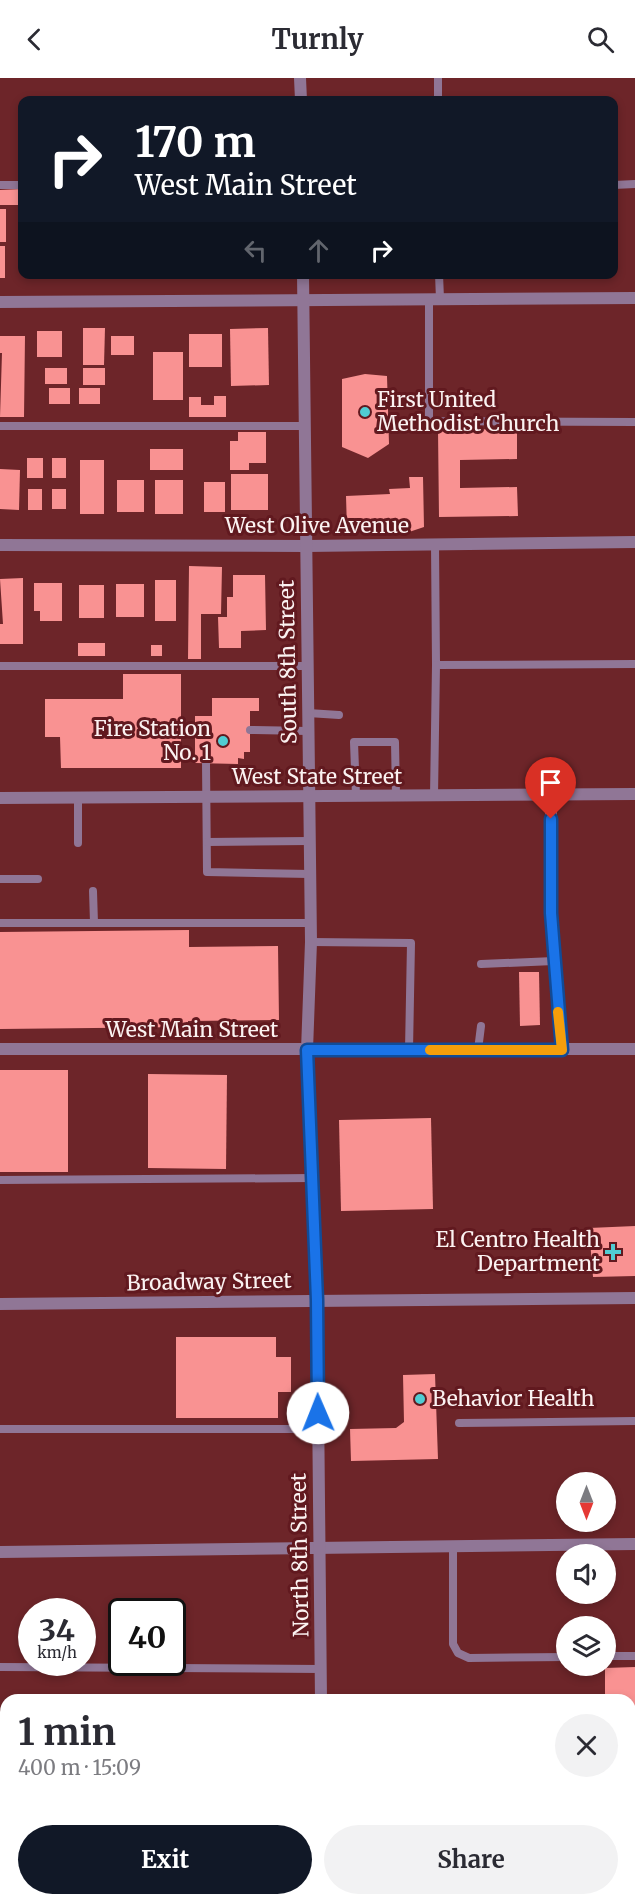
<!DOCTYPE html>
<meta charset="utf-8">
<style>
:root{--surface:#fff;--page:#f2f2f3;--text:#2b2b33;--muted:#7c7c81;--accent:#111827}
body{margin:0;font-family:Merriweather,serif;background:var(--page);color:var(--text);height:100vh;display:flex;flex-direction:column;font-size:22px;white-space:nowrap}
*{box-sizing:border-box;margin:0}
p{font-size:20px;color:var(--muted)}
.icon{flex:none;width:33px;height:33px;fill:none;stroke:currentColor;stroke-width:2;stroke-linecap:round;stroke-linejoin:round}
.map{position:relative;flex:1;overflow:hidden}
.drawer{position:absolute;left:0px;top:1616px;width:636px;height:212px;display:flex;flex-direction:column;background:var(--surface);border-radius:18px 18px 0 0;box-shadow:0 3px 9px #0003}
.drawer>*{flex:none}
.top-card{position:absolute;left:18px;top:18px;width:600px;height:183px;border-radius:12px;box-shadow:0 3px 9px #0003;background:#111827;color:#fff;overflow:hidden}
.needle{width:39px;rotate:180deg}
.controls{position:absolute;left:556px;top:1394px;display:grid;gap:12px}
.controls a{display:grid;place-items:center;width:60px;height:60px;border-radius:50%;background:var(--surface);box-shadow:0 3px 9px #0003;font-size:30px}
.speed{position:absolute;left:18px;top:1520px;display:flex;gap:12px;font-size:30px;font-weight:700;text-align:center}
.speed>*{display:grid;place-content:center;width:78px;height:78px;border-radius:50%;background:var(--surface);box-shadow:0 3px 9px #0003;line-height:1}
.speed small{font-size:15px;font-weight:400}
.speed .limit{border:3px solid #111;border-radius:9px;background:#fff;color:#111}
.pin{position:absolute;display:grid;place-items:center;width:51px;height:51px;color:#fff;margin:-62px -26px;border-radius:50% 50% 50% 0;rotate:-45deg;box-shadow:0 0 6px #0007}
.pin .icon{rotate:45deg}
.me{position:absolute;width:66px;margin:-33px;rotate:359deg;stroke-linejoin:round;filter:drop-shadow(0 0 4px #0008)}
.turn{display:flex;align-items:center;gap:21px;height:126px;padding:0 18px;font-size:27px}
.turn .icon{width:78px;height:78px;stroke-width:2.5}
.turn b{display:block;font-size:42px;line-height:51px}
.lanes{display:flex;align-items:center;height:57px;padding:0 18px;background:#0003;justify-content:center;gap:30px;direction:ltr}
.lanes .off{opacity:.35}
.round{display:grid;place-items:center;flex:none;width:63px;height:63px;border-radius:32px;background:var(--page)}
.summary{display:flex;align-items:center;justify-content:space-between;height:102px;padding:0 18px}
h1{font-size:36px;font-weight:700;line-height:45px}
.primary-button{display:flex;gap:12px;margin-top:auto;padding:12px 18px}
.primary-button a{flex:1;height:69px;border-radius:36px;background:var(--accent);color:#fff;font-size:24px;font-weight:700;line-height:69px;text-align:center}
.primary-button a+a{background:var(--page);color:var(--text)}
header{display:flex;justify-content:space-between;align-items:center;height:78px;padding:0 18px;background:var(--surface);font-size:27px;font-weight:700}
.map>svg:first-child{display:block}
</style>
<header><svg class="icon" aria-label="back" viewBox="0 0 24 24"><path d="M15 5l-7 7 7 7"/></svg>Turnly<svg class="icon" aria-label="search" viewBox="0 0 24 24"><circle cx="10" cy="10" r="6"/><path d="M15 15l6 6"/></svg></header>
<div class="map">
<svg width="635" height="1826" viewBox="0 0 635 1826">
<rect width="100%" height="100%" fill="#6d2529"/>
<!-- building -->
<g fill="#f99292">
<polygon points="22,111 22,127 0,127 0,112"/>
<rect x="0" y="131" width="6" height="33"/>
<rect x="0" y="168" width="5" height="32"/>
<polygon points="83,250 105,250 104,287 83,287"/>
<polygon points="268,250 269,307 231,308 230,251"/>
<rect x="37" y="253" width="25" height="26"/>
<rect x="189" y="256" width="33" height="33"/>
<polygon points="0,258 25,258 24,339 0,339 2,275 0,275"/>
<rect x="111" y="258" width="23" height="19"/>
<rect x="153" y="274" width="30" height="48"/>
<rect x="45" y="290" width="22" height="16"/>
<rect x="83" y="290" width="22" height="17"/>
<polygon points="365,296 387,298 389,366 368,380 342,369 342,301"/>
<rect x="49" y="310" width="21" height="16"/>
<rect x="79" y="310" width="21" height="16"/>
<polygon points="214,318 226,318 226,339 189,339 189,319 201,319 201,327 214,327"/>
<polygon points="517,351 517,381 460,382 460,410 517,409 518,438 439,439 438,352"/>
<polygon points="238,354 266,354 266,385 249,385 249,392 230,392 230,363 238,363"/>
<rect x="150" y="371" width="33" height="21"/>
<rect x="27" y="380" width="16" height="20"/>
<rect x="52" y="380" width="14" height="20"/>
<rect x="80" y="382" width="24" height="54"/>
<polygon points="0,391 20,392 19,432 0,431"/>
<rect x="231" y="396" width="37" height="36"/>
<polygon points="409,399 423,399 424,449 409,454 389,449 347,451 346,418 390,416 389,411 410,410"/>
<rect x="117" y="402" width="27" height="32"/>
<rect x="155" y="402" width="28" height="34"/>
<rect x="204" y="404" width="21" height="30"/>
<rect x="28" y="411" width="14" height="21"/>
<rect x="52" y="411" width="14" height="20"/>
<polygon points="189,488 222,489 221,536 201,536 201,581 188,581"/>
<polygon points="233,497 265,497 266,552 241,553 241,570 219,570 218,539 227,539 227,519 233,519"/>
<polygon points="23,500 23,566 0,566 0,546 3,546 0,501"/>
<rect x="155" y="502" width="21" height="41"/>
<polygon points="34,505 62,505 62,543 40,543 40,533 34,533"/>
<rect x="116" y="506" width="28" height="33"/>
<rect x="79" y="507" width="25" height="33"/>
<rect x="78" y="565" width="27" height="13"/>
<rect x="151" y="567" width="11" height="11"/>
<polygon points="123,596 181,596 181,690 61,690 60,659 45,659 45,621 123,621"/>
<polygon points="212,620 259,620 259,633 250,633 250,674 244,674 244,681 238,680 238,686 195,685 195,638 212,638"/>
<polygon points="189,852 189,869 278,868 279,942 188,943 188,949 0,951 0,854"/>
<polygon points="519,894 539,894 540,947 520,948"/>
<rect x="0" y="992" width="68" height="102"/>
<polygon points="148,996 227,997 226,1091 148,1090"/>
<polygon points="431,1040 433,1131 341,1133 339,1042"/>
<polygon points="635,1148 635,1198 593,1199 589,1150"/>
<polygon points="176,1259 276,1259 276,1279 291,1279 291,1314 278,1314 278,1340 176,1340"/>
<polygon points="435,1296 438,1381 351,1383 350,1351 396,1350 404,1344 403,1297"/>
<polygon points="635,1589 635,1680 630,1680 630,1622 605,1622 605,1590"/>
<polygon points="0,1783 6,1783 6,1821 87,1821 87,1826 0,1826"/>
<rect x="107" y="1821" width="164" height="5"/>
<rect x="455" y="1821" width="22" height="5"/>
<rect x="499" y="1821" width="21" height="5"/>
</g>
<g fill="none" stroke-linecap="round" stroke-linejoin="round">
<!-- service -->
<g stroke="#907696" stroke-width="8">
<polyline points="438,0 438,22"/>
<polyline points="0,107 22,107"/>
<polyline points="614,107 635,106"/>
<polyline points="439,196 440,221"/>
<polyline points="429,221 429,343 635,344"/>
<polyline points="0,348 305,348"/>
<polyline points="435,466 436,587 635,586"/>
<polyline points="0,588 307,588"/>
<polyline points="308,635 339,637"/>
<polyline points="250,652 308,653"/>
<polyline points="206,685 207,794 310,796"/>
<polyline points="356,718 354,664 395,664 396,718"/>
<polyline points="434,718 436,587"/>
<polyline points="78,720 78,765"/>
<polyline points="207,764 309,763"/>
<polyline points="0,801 38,801"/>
<polyline points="93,813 94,845"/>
<polyline points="0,845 310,845"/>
<polyline points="311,864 411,865 409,972"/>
<polyline points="481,886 554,883"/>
<polyline points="478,972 481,948"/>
<polyline points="0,1102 313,1100"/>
<polyline points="459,1345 635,1343"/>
<polyline points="0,1351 318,1351"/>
<polyline points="453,1468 453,1566 458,1575 469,1580 567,1579"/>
<polyline points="606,1578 635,1578"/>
<polyline points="0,1589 321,1591"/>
<polyline points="438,1821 438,1826"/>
</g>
<!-- minor -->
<g stroke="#907696" stroke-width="12">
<polyline points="0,224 635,220"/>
<polyline points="0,467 306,468 635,464"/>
<polyline points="551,718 551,835 562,971"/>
<polyline points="0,1226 635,1220"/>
<polyline points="0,1474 635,1466"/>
<polyline points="630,1707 635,1707"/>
<polyline points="0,1712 6,1712"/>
</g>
<!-- tertiary -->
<g stroke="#907696" stroke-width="12">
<polyline points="300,0 301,22"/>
<polyline points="303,196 311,864 307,972 317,1222 321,1622"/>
<polyline points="0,720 635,716"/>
<polyline points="0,971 635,971"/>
<polyline points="323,1821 323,1826"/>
</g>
</g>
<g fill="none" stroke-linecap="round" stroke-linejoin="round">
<!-- route casing -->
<g stroke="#114b97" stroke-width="15">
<polyline id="route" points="318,1335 317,1222 307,972 562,972 551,835 551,741"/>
</g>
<!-- route -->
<use href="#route" stroke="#1a73e8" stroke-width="10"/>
<!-- slow -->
<polyline stroke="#f59e0b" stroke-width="10" points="430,972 562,972 558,934"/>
</g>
<!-- markers -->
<g fill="#51ccd3" stroke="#61191f" stroke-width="2">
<circle cx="365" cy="334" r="6"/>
<circle cx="223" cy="663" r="6"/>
<path d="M610 1165h6v6h6v6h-6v6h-6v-6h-6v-6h6z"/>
<circle cx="420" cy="1321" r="6"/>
</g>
<g text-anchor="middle" stroke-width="6" stroke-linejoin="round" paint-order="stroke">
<!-- poi labels -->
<g font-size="21" fill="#fbf2f1" stroke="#61191f" text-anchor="start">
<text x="377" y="329">First United<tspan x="377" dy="24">Methodist Church</tspan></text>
<text x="211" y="658" text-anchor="end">Fire Station<tspan x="211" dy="24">No. 1</tspan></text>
<text x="600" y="1169" text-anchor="end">El Centro Health<tspan x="600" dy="24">Department</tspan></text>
<text x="432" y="1328">Behavior Health</text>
</g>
<!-- street labels -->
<g font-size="21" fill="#fbf2f1" stroke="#61191f">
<text x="317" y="455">West Olive Avenue</text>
<text transform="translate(288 584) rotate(-91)" y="7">South 8th Street</text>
<text x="317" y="706">West State Street</text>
<text x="192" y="959">West Main Street</text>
<text transform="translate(209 1204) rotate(-1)" y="7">Broadway Street</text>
<text transform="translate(300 1477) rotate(-91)" y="7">North 8th Street</text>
</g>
</g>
</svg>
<div class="controls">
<a><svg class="needle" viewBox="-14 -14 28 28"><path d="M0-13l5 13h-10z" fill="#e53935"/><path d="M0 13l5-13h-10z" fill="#7c7c81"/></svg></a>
<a><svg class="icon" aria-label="sound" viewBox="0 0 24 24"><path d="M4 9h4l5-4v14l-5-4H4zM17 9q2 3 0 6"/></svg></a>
<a><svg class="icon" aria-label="layers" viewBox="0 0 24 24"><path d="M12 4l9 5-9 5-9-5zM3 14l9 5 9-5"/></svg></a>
</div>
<div class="speed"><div>34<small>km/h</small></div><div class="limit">40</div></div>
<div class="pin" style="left:551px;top:741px;background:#d93025"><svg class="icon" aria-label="arrive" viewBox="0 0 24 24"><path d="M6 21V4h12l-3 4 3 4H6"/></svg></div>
<svg class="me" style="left:318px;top:1335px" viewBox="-20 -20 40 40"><circle r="19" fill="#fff"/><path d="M0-13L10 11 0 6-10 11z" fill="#1a73e8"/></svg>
<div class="top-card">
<div class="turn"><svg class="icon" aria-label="right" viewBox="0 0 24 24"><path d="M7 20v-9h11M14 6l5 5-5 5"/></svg><div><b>170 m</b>West Main Street</div></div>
<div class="lanes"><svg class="icon off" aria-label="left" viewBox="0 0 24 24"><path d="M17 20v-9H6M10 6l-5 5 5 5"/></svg><svg class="icon off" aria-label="ahead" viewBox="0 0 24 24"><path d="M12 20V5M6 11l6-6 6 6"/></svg><svg class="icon" aria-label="right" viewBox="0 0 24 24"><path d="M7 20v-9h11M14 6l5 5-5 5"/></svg></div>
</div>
<section class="drawer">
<div class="summary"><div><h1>1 min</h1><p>400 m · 15:09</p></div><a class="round"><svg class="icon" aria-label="close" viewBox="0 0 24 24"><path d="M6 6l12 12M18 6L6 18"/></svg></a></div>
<div class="primary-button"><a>Exit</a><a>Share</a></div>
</section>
</div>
